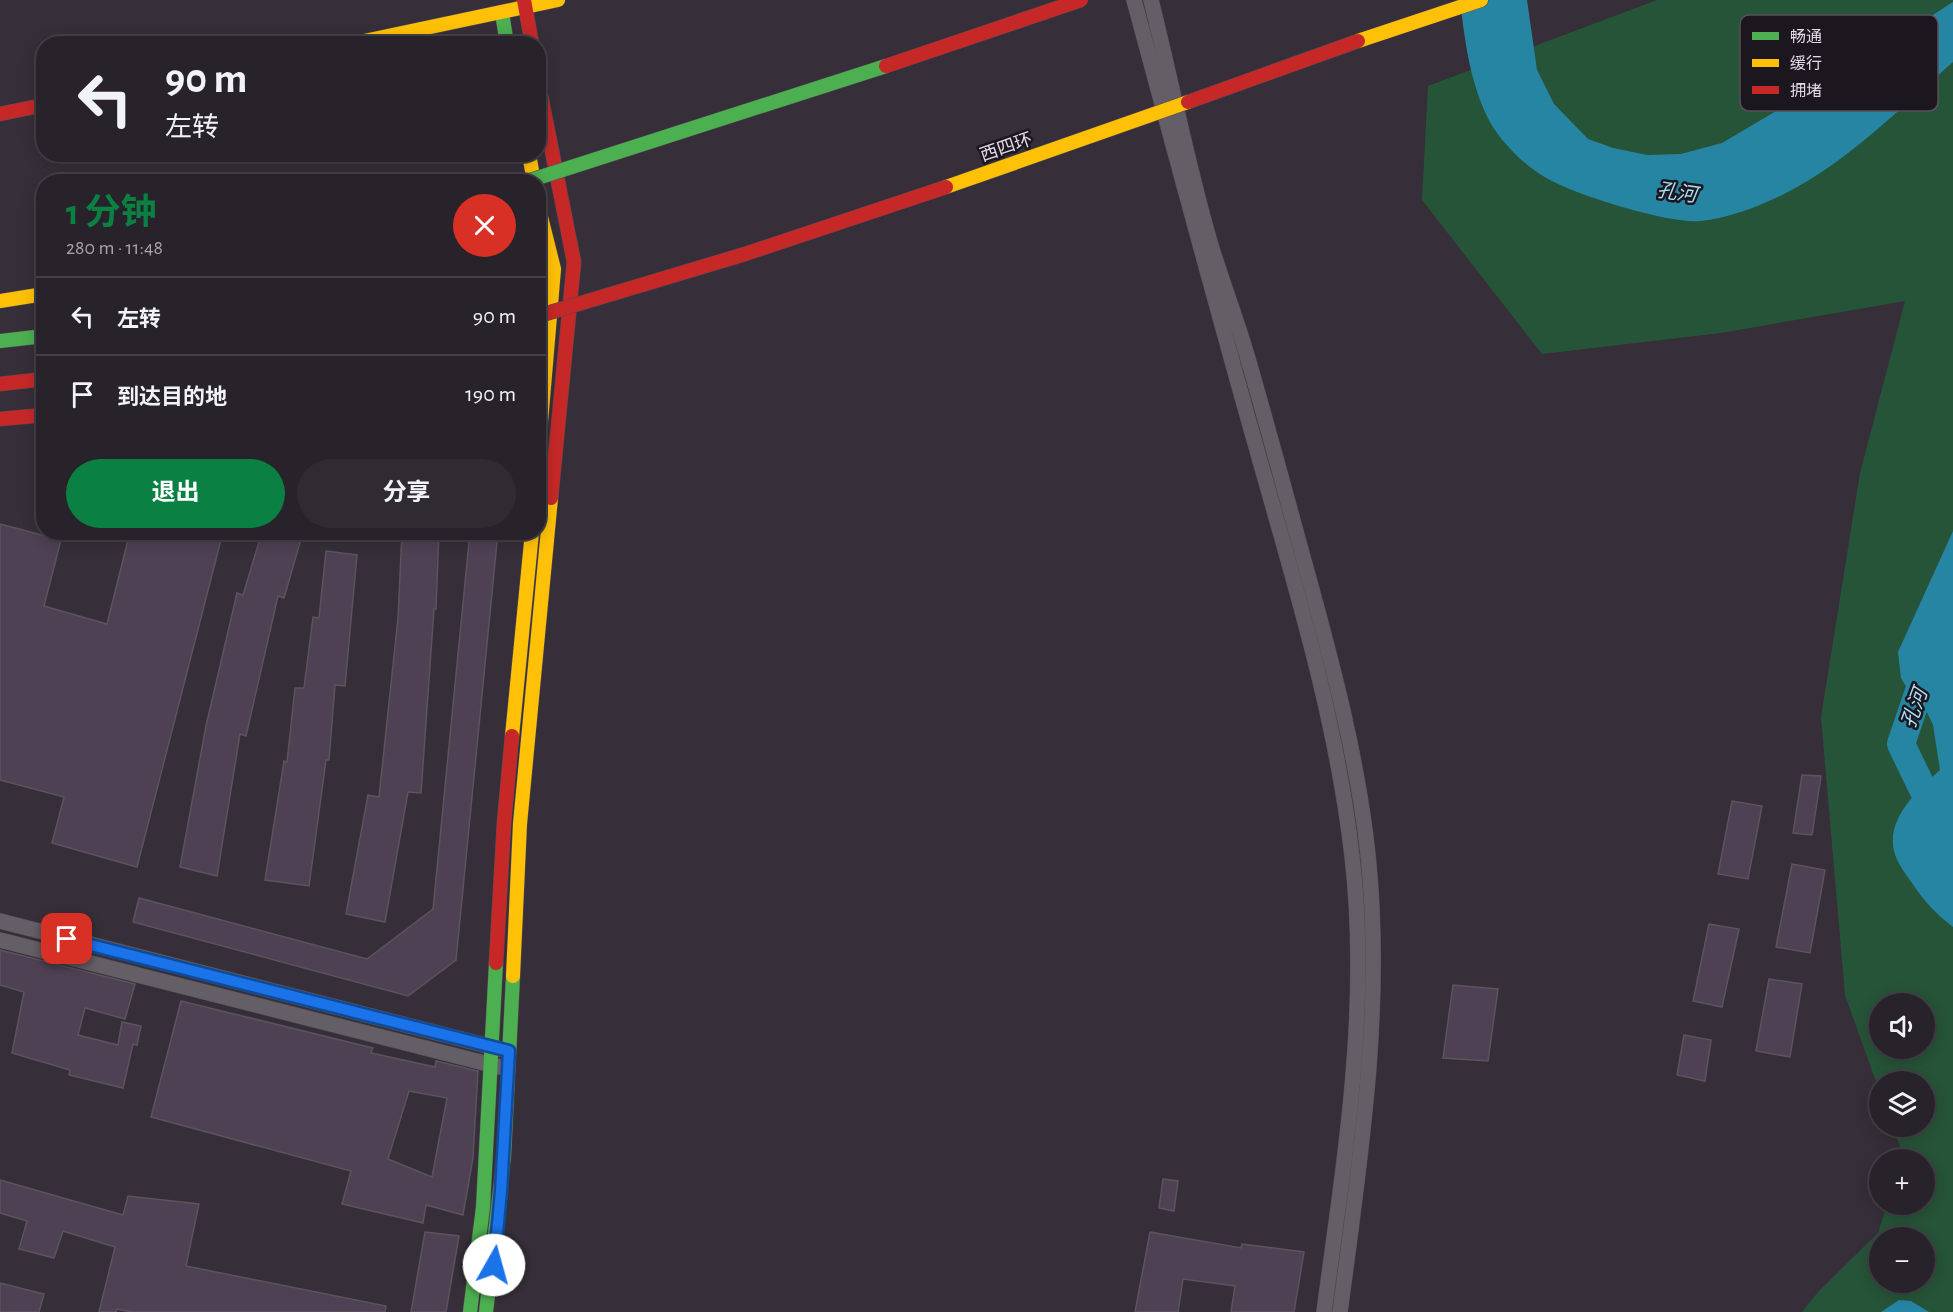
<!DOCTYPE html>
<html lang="zh">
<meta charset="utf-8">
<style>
:root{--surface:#28232b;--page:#302b33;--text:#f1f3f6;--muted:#a5a4a9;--line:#444047;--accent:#0b8043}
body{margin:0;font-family:"Alegreya Sans","Noto Sans SC",sans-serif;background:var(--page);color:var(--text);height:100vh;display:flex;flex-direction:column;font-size:22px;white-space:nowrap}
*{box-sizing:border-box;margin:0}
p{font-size:20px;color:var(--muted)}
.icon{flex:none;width:33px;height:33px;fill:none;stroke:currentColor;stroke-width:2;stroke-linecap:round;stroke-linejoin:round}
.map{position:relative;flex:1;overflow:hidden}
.sheet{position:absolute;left:36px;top:174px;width:510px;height:366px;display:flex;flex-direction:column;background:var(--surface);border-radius:24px;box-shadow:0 3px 15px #0003,0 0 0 2px var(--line)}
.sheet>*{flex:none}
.top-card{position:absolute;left:36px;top:36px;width:510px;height:126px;border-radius:24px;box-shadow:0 3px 15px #0003,0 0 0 2px var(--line);background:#28232b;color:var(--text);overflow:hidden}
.buttons{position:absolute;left:1869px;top:993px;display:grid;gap:12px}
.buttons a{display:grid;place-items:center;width:66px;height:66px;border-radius:50%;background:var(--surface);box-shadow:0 3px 15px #0003,0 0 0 2px var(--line);font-size:30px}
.pin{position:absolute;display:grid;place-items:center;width:51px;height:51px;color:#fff;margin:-26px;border-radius:12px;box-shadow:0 3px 9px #0006}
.me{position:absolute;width:66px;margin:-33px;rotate:7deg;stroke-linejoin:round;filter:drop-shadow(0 0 4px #0008)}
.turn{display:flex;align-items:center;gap:21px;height:126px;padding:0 30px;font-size:27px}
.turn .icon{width:78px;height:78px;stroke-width:2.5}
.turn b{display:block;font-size:42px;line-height:51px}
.round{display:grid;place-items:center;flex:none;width:63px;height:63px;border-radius:32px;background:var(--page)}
.overview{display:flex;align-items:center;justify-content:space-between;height:102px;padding:0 30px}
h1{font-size:36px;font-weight:700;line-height:45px;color:var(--accent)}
.primary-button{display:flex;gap:12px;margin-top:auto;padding:12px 30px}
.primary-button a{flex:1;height:69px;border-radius:36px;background:var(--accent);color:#fff;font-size:24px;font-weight:700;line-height:69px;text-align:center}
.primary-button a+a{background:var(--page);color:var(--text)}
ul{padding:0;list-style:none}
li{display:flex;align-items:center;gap:18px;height:78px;padding:0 30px;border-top:2px solid var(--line)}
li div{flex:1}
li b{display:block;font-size:22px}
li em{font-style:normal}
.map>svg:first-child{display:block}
</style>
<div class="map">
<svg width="1953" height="1312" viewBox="0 0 1953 1312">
<rect width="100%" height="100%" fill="#362f39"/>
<!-- green -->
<path fill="#265438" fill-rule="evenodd" d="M1657 0H1953V1312H1802L1819 1291 1878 1233 1887 1205 1924 1204V1160L1901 1159 1903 1154 1893 1127 1924 1126V1082H1880L1879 1090 1845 995 1821 717 1860 473 1905 301 1721 333 1542 354 1422 200 1428 86ZM1880 1004H1924V1048H1880ZM1880 1238H1924V1282H1880Z"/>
<!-- water -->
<g fill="#2785a4">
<path d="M1460 0H1527L1537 70 1554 104 1588 139 1613 148 1647 155 1681 154 1722 143 1861 61 1953 2V62C1900 108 1849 161 1786 193 1760 206 1729 218 1700 221 1670 224 1580 196 1552 181 1529 170 1503 145 1490 122 1470 84 1465 42 1460 0Z"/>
<path d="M1953 531V927C1936 914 1924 901 1912 883 1905 873 1897 863 1894 851 1886 818 1919 789 1940 770L1933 725 1923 704 1910 693 1901 678 1898 652Z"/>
<polygon points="1899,1300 1911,1301 1929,1312 1881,1312"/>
</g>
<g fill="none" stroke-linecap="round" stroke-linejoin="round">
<!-- river -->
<polyline stroke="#2785a4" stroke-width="28" points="1953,599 1939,632 1901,744 1945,835 1953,844"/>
</g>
<!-- building -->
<g fill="#4f4154" stroke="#5a545c" stroke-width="1.5" fill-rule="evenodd">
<polygon points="0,524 61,540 44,606 107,624 130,532 223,532 137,867 52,843 64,797 0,780"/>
<polygon points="262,532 303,532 284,598 278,596 246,736 240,734 217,876 180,867 206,726 237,593 243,595"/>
<polygon points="402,532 439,532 436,609 434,609 421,793 408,792 385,922 346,914 368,795 379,797 398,618"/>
<polygon points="470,532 498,532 456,960 408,996 133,922 139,898 367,959 433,909"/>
<polygon points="326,551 357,555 345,686 335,685 329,760 326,760 309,886 265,880 284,761 287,762 295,688 304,688 313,617 319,618"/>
<polygon points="1802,775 1821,776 1812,835 1793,833"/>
<polygon points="1732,801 1762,806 1748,879 1718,874"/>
<polygon points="1792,864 1825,870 1810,953 1776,947"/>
<polygon points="1709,924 1739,929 1722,1007 1693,1001"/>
<polygon points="0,950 135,984 125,1019 85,1008 78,1035 118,1045 122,1022 141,1026 137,1045 133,1044 123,1088 69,1075 70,1070 12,1053 24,992 0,985"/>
<polygon points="1769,979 1802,984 1790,1057 1756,1051"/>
<polygon points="1453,985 1498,989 1488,1061 1443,1058"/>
<path d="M181 1001 373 1048 371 1053 435 1067 436 1061 478 1071 473 1158 463 1215 426 1205 423 1223 342 1204 351 1171 151 1117ZM409 1091 447 1098 432 1177 388 1159Z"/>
<polygon points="1684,1035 1711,1040 1705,1081 1677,1075"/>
<polygon points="1163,1179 1178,1181 1174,1211 1159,1208"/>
<polygon points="0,1180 123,1215 128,1196 199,1204 186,1266 386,1306 385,1312 131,1312 117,1309 116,1312 99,1312 115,1247 63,1231 54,1258 19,1249 27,1221 0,1213"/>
<polygon points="425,1232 459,1236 446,1312 411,1312"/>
<polygon points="1150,1232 1241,1248 1242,1244 1304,1252 1294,1312 1231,1312 1235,1286 1183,1279 1178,1312 1135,1312"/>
<polygon points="0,1283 44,1294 39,1312 0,1312"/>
</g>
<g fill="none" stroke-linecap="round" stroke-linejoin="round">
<!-- street casing -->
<g stroke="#514b53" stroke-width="16">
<g id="street">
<path d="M1134 0C1174 148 1213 295 1255 443 1293 579 1336 715 1352 856 1370 1008 1344 1161 1324 1312"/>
<path d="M1151 0C1171 80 1187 163 1210 242 1221 279 1235 315 1246 352 1268 427 1288 503 1309 579 1334 670 1358 761 1368 855 1384 1009 1360 1160 1340 1312"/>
<polyline points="0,921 500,1049"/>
<polyline points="0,940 500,1067"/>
</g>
</g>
<!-- fast casing -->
<g stroke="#514b53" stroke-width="15">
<g id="fast">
<polyline points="502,13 507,44"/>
<polyline points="0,341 44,336"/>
<polyline points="470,1312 483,1207 496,963"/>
<polyline points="486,1312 504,1156 513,976"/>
</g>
</g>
<!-- slow casing -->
<g stroke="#514b53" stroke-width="15">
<g id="slow">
<polyline points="1358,41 1481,0"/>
<polyline points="350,44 558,0"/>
<polyline points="529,154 534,182"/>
<polyline points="538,205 554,269 538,457"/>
<polyline points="0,301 44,294"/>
<polyline points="512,736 532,532"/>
<polyline points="513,976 520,824 551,498"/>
</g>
</g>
<!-- jam casing -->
<g stroke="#514b53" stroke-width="15">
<g id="jam">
<polyline points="524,0 532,44"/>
<polyline points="538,81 574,262 551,498"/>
<polyline points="0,114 44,105"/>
<polyline points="0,384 44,379"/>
<polyline points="0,419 44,415"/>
<polyline points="496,963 504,823 512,736"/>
</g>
</g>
<!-- street -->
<use href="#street" stroke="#645e66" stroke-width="15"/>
<!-- fast -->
<use href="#fast" stroke="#4caf50" stroke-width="14"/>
<!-- slow -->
<use href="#slow" stroke="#ffc107" stroke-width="14"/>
<!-- jam -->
<use href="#jam" stroke="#c62828" stroke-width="14"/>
<!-- fast-bridge casing -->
<g stroke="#514b53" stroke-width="15" stroke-linecap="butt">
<polyline id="fast-bridge" points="525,182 886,66"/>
</g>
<!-- slow-bridge casing -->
<g stroke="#514b53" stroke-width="15" stroke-linecap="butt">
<polyline id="slow-bridge" points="946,187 1188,102"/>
</g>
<!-- jam-bridge casing -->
<g stroke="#514b53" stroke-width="15" stroke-linecap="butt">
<g id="jam-bridge">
<polyline points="886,66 1081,0"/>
<polyline points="1188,102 1358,41"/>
<polyline points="538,316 745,254 946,187"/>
</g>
</g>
<!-- fast-bridge -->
<use href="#fast-bridge" stroke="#4caf50" stroke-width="14"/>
<!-- slow-bridge -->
<use href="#slow-bridge" stroke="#ffc107" stroke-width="14"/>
<!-- jam-bridge -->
<use href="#jam-bridge" stroke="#c62828" stroke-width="14"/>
</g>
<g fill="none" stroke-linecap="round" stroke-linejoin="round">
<!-- route casing -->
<g stroke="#114b97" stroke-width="15">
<polyline id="route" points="67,939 509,1051 501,1191 494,1265"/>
</g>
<!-- route -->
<use href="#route" stroke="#1a73e8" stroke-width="10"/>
</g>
<g text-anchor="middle" stroke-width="5" stroke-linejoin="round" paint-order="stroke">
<!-- street labels -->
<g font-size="18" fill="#e1d9e5" stroke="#1c161e">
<text transform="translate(1006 147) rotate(-19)" y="6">西四环</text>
</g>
<!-- water labels -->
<g font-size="20" font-style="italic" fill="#a8def4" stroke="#1c161e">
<text transform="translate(1677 192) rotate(8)" y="7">孔河</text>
<text transform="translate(1914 708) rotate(-70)" y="7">孔河</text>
</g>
</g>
<!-- legend -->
<rect x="1740" y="15" width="198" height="96" rx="9" fill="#1c161e" stroke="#57505a" stroke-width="1.5"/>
<rect x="1752" y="32" width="27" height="8" fill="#4caf50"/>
<rect x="1752" y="59" width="27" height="8" fill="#ffc107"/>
<rect x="1752" y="86" width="27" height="8" fill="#c62828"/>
<g font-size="16" fill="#e1d9e5">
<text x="1790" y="42">畅通</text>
<text x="1790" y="69">缓行</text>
<text x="1790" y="96">拥堵</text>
</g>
</svg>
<div class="buttons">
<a><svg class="icon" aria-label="sound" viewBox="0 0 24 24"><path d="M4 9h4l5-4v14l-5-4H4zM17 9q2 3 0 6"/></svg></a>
<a><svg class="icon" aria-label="layers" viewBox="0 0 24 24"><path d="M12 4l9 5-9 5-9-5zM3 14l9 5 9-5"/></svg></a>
<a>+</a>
<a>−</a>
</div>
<div class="pin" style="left:67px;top:939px;background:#d93025"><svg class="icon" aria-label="arrive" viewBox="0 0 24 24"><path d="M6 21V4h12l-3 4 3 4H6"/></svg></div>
<svg class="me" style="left:494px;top:1265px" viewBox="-20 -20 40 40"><circle r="19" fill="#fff"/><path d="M0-13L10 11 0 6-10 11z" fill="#1a73e8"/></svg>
<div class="top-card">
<div class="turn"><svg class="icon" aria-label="left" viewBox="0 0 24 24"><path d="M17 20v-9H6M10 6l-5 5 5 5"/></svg><div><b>90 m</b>左转</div></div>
</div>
<section class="sheet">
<div class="overview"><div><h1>1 分钟</h1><p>280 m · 11:48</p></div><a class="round" style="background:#d93025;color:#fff"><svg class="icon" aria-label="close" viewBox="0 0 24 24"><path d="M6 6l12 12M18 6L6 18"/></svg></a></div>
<ul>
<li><svg class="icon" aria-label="left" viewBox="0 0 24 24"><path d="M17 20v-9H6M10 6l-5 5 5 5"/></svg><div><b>左转</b></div><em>90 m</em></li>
<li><svg class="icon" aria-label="arrive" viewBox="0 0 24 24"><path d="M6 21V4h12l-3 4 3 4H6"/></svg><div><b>到达目的地</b></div><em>190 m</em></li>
</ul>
<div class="primary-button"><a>退出</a><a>分享</a></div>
</section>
</div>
